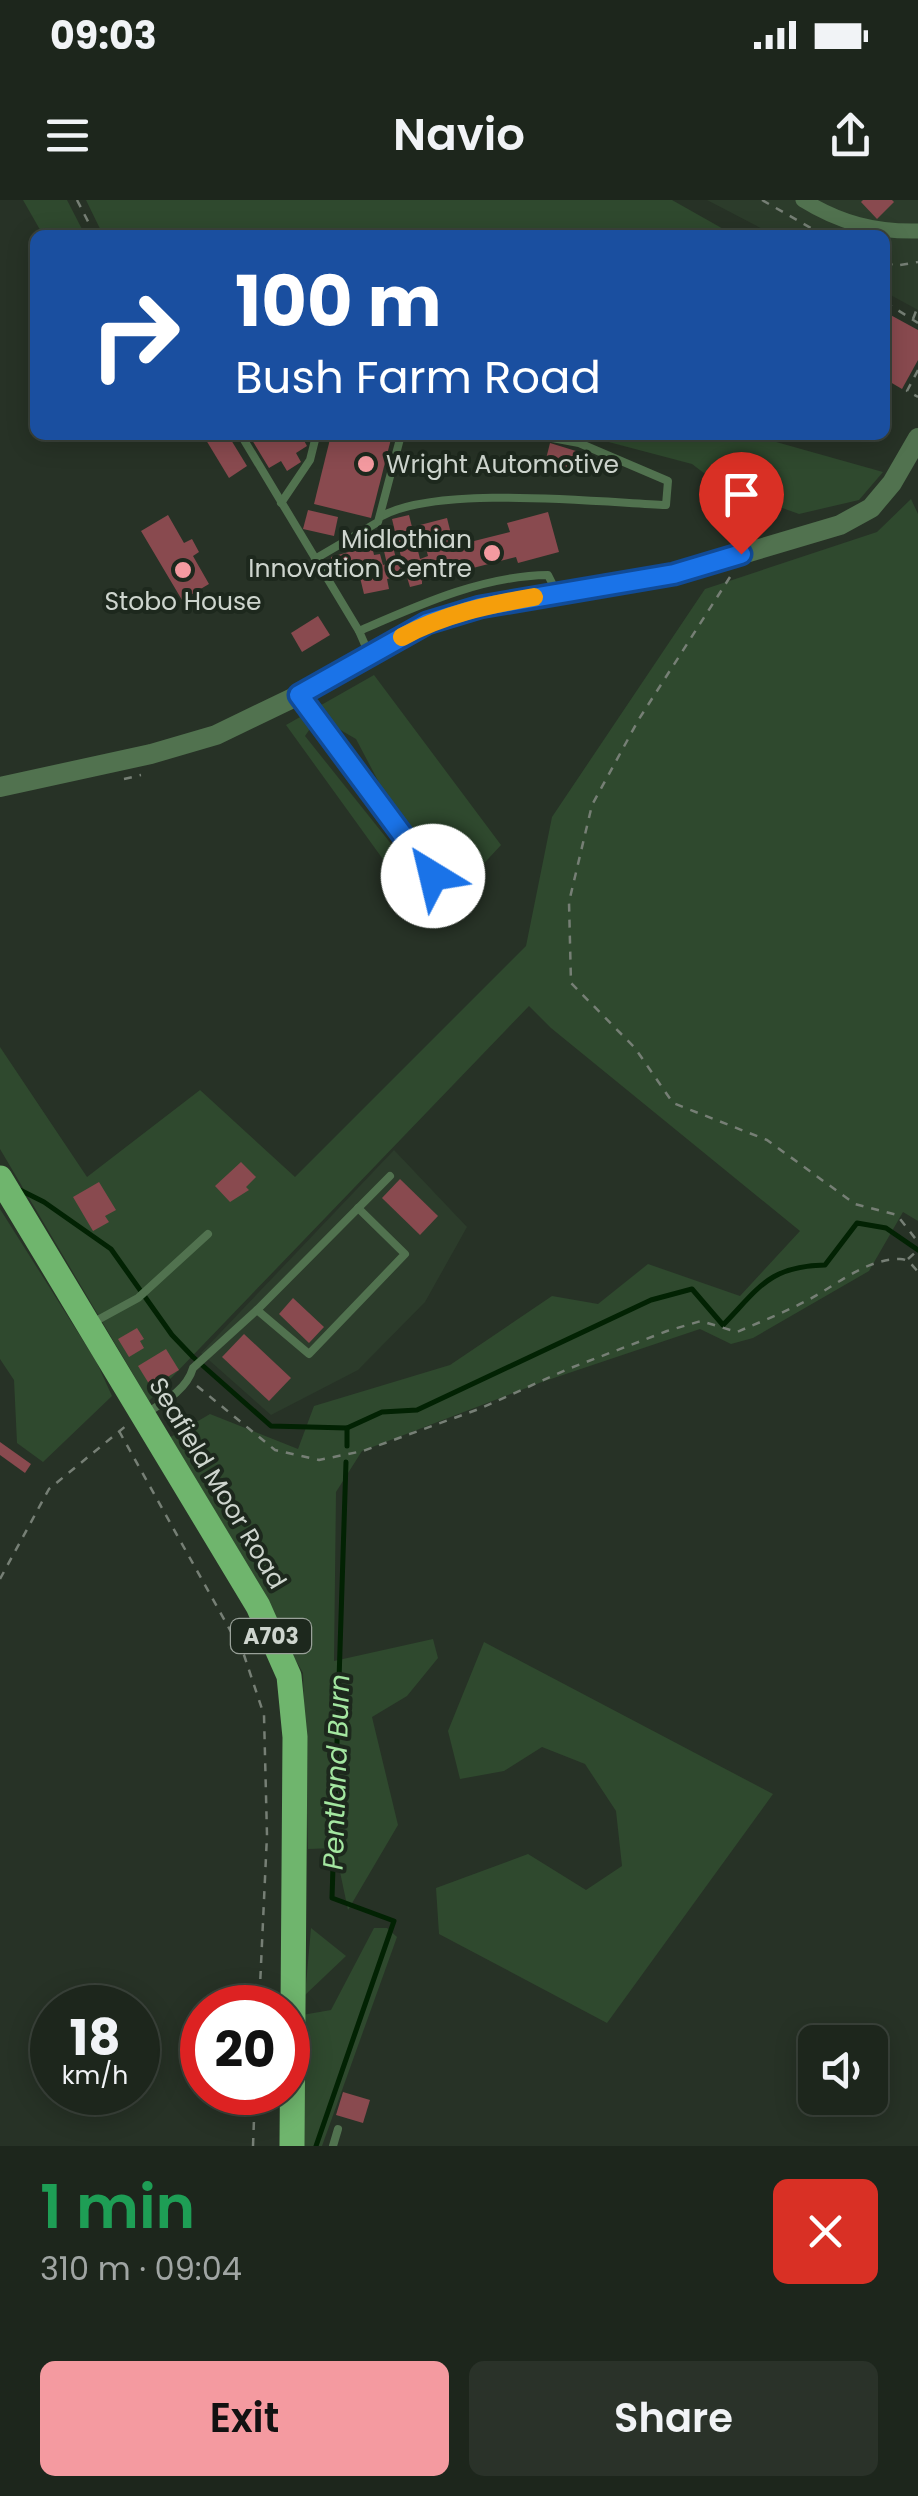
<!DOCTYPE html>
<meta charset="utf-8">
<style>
:root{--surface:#1d261c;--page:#2a3229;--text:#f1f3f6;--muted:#a0a5a3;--line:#3b433b;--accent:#f49aa0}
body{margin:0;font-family:Poppins,sans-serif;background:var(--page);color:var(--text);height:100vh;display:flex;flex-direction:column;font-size:38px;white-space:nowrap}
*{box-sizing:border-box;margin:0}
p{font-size:32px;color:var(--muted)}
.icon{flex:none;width:55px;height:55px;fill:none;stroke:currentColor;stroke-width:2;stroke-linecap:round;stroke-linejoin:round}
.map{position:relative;height:1946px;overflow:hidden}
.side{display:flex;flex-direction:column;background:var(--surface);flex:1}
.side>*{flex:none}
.banner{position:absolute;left:30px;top:30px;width:860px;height:210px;border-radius:15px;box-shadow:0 5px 25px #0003,0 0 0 2px var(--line);background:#1a4fa0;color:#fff;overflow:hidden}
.tools{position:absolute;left:798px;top:1825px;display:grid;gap:20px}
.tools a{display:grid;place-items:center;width:90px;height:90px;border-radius:15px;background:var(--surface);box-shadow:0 5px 25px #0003,0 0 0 2px var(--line);font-size:50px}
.speed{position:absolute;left:30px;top:1785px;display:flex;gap:20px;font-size:50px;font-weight:700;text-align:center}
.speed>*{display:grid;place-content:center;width:130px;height:130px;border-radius:50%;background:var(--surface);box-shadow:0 5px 25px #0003,0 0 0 2px var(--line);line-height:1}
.speed small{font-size:25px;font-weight:400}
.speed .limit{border:15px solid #d22;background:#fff;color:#111}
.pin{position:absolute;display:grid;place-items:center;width:85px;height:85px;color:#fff;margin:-102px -42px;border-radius:50% 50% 50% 0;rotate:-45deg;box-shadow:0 0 10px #0007}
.pin .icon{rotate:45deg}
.me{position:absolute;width:110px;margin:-55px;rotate:324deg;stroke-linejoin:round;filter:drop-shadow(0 0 8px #0008)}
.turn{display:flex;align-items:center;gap:35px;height:210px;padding:0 40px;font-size:45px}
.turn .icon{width:130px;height:130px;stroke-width:2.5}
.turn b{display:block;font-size:70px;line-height:85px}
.round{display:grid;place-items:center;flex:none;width:105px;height:105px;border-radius:15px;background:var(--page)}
.headline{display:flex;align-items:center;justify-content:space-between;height:170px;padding:0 40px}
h1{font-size:60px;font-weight:600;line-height:75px;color:#1e9e55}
.cta{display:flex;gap:20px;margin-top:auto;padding:20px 40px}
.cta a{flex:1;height:115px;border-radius:15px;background:var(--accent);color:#111;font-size:40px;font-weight:600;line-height:115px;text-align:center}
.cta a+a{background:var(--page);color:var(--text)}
.status{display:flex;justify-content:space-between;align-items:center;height:70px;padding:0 50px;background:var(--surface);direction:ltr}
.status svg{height:28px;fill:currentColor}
header{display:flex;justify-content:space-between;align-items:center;height:130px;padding:0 40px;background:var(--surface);font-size:45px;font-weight:600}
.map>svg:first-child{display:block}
</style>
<div class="status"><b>09:03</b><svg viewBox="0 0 49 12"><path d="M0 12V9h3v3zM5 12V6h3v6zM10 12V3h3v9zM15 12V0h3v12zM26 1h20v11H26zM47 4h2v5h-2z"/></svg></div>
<header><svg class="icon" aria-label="menu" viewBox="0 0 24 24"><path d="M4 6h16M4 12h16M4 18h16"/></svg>Navio<svg class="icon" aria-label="share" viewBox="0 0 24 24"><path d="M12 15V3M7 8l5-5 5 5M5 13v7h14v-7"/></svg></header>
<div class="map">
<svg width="918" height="1946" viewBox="0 0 918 1946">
<rect width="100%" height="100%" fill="#273226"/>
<!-- built -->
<g fill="#2c3c2b">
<polygon points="707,0 918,0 918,110 885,92 885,35 774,35"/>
<polygon points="394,950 467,1027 425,1102 358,1170 271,1215 201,1153"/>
</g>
<!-- green -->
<g fill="#2f492e">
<polygon points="23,0 67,0 85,35 43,35"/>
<polygon points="86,0 672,0 734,35 103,35"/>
<polygon points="582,235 751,235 883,272 859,300 799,314 721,286 692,264"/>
<polygon points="911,299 918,314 918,1021 903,1012 869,1071 753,1138 731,1144 700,1129 542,1182 362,1251 336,1292 334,1461 433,1439 438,1458 407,1496 372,1517 398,1625 348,1710 335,1648 308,1649 303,1473 169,1238 210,1214 298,1249 314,1206 450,1165 552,1096 598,1104 648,1064 740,1096 800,1031 551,828 529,806 149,1201 0,949 0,847 87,977 200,890 295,977 526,746 552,617 705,389 877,332"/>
<polygon points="374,475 501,645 476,672 449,673 393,609 356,539 318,517 305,536 404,660 390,669 286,525"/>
<polygon points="0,1009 96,1161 112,1196 43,1262 17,1243 14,1180 0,1159"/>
<polygon points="484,1442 773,1594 607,1823 439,1734 436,1688 528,1654 586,1690 622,1666 616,1611 585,1564 542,1547 504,1571 460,1579 448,1531"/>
<polygon points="311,1728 346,1756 305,1795"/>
<polygon points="374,1728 387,1728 397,1737 322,1946 302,1946 302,1815 331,1810"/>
</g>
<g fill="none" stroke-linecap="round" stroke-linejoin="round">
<!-- stream -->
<g stroke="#022203" stroke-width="5">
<path d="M20 990 44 1002 111 1049 172 1135 193 1157 271 1226 347 1228 382 1212 417 1210 651 1100 692 1089 723 1125C759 1088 769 1066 825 1065L857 1023 886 1028 918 1050"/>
<polyline points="347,1246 347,1228"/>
<polyline points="316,1946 394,1721 332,1698 346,1262"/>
</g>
</g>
<!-- building -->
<g fill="#894a4f">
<polygon points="863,0 892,0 894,2 877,19 861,2"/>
<polygon points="885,112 918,130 918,160 902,189 885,179"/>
<polygon points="203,235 228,235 247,266 229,278"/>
<polygon points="249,235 301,235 307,246 296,253 301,262 287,271 281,261 269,268"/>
<polygon points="331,235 392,235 371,318 314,304"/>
<polygon points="550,243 576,251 570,270 545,263"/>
<polygon points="308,310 338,317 334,336 303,329"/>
<polygon points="548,312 559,352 518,363 516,357 422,381 422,384 410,387 406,374 387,379 389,389 364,394 356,361 334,367 331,357 352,351 351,346 371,341 374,355 380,354 383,365 387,364 380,334 389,332 397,362 402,361 392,319 409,315 420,359 428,356 420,325 447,318 454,346 510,332 507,323"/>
<polygon points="168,315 184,343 192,339 199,352 193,356 209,384 182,400 141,331"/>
<polygon points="318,416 330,435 302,452 291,433"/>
<polygon points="241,962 256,977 246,987 249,990 230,1002 215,986"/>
<polygon points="400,979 438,1016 420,1035 382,998"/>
<polygon points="99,982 116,1010 105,1016 109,1022 93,1031 73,997"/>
<polygon points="293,1098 324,1127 309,1143 279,1114"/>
<polygon points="137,1128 144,1139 140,1141 144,1148 129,1157 118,1139"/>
<polygon points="244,1134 291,1178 269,1201 222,1157"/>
<polygon points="166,1149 179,1170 151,1187 138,1166"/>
<polygon points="0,1242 31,1264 25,1273 0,1255"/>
<polygon points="343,1892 370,1900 363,1923 336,1915"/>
</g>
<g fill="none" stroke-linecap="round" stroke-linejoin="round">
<!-- path -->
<g stroke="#767f75" stroke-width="2.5" stroke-dasharray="8 8" stroke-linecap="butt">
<polyline points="77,0 95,35"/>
<polyline points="762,0 823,35"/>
<polyline points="885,62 895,66 918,62"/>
<polyline points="885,102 918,123"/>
<polyline points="913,119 918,106"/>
<polyline points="918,170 907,191 918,197"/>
<polyline points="730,377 639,519 592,605 569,702 571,783 635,848 673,903 767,940 855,1004 897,1015 918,1042"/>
<polyline points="124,579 141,575"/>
<polyline points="908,1059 918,1050"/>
<path d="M197 1186 275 1250 319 1260 363 1251 479 1209 568 1169 667 1131 701 1121 737 1132C760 1122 785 1112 808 1100 837 1085 865 1059 900 1059 909 1059 912 1065 918 1072"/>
<polyline points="119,1231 244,1455 264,1515 267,1635 259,1808"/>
<polyline points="0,1379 49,1289 127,1225"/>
<polyline points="253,1946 255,1892"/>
</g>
<!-- service -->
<g stroke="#51724f" stroke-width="8">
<polyline points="241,235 359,431 369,454"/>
<polyline points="281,303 310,260 315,240 312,235"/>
<path d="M382 316C438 285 598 302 666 305L668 281 579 243 536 235"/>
<polyline points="315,359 378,322 401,235"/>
<path d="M359 431C419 405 482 376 548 375L557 393"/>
<polyline points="302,498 433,676"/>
<polyline points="257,1110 309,1154 405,1054 358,1008"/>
<polyline points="94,1122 138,1098 208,1034"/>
<path d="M148 1212C166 1201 187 1189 193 1168L257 1110 390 976"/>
<polyline points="333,1946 338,1929"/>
</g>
<!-- minor -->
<path stroke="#51724f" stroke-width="15" d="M803 0C840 23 875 32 918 31"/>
<!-- tertiary -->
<polyline stroke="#51724f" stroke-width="20" points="0,587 151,554 216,535 299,495 427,423 480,407 675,374 840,325 871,308 892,283 918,238"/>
<!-- primary -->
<polyline stroke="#6fb56d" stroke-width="25" points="0,978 258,1406 289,1476 295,1537 292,1946"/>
</g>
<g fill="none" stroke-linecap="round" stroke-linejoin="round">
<!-- route casing -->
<g stroke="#114b97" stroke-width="25">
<polyline id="route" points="433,676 299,495 427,423 480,407 674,374 741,354"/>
</g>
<!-- route -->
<use href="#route" stroke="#1a73e8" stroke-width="18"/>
<!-- slow -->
<path stroke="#f59e0b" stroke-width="18" d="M402 437C444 414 488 405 534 397"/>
</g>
<!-- markers -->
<g fill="#f49aa0" stroke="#1d281d" stroke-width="4">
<circle cx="366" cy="264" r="10"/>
<circle cx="492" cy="353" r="10"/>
<circle cx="183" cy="370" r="10"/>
</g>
<g text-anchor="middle" stroke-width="8" stroke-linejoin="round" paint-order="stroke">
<!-- shield labels -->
<rect fill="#1d281d" stroke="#99a199" stroke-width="2.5" x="231" y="1419" width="80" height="34" rx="8"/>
<g font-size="22" font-weight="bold" fill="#ced5ce">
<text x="271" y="1444">A703</text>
</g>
<!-- poi labels -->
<g font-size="25" fill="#ced5ce" stroke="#1d281d" text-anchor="start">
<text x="386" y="273">Wright Automotive</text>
<text x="472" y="348" text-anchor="end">Midlothian<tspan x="472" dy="29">Innovation Centre</tspan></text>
<text x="183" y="410" text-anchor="middle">Stobo House</text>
</g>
<!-- street labels -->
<g font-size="25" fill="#ced5ce" stroke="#1d281d">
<text transform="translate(218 1283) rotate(59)" y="9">Seafield Moor Road</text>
</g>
<!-- water labels -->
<g font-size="28" font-style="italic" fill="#a4e7a1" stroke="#1d281d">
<text transform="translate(336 1572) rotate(-88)" y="10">Pentland Burn</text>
</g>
</g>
</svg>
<div class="tools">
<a><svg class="icon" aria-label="sound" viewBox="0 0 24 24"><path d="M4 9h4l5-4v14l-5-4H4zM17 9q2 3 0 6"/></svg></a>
</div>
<div class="speed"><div>18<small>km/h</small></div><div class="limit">20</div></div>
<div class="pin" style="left:741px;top:354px;background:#d93025"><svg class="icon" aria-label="arrive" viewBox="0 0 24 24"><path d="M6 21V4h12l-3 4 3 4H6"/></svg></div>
<svg class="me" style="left:433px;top:676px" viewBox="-20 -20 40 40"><circle r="19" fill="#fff"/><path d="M0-13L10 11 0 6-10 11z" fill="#1a73e8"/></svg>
<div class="banner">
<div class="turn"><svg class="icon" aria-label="right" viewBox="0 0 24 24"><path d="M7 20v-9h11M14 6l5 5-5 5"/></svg><div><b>100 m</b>Bush Farm Road</div></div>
</div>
</div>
<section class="side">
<div class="headline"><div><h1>1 min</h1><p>310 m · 09:04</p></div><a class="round" style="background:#d93025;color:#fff"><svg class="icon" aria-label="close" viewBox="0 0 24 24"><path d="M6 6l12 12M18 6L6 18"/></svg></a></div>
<div class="cta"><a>Exit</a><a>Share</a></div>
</section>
